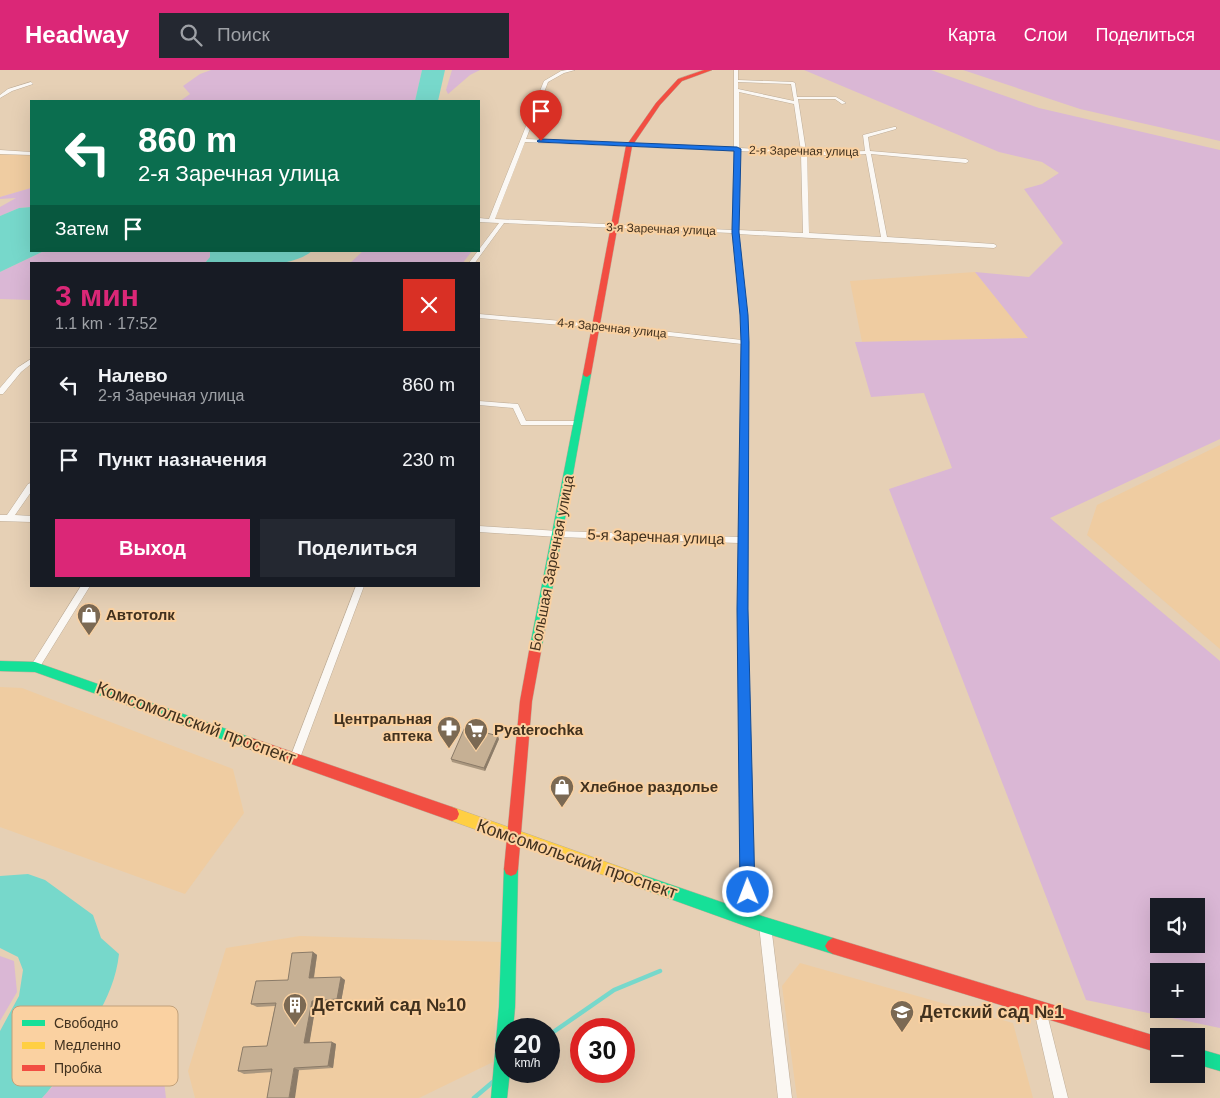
<!DOCTYPE html>
<html lang="ru">
<meta charset="utf-8">
<style>
:root{--surface:#171b24;--page:#242831;--text:#f1f3f6;--muted:#9ea1a6;--line:#363941;--accent:#db2777}
body{margin:0;font-family:Arial,sans-serif;background:var(--page);color:var(--text);height:100vh;display:flex;flex-direction:column;font-size:19px;white-space:nowrap}
*{box-sizing:border-box;margin:0}
p{font-size:16px;color:var(--muted)}
.icon{flex:none;width:28px;height:28px;fill:none;stroke:currentColor;stroke-width:2;stroke-linecap:round;stroke-linejoin:round}
.map{position:relative;flex:1;overflow:hidden}
.drawer{position:absolute;left:30px;top:192px;width:450px;height:325px;display:flex;flex-direction:column;background:var(--surface);border-radius:0px;box-shadow:0 5px 20px #0002}
.drawer>*{flex:none}
.top-card{position:absolute;left:30px;top:30px;width:450px;height:152px;border-radius:0px;box-shadow:0 5px 20px #0002;background:#0b6e4f;color:#fff;overflow:hidden}
.tools{position:absolute;left:1150px;top:828px;display:grid;gap:10px}
.tools a{display:grid;place-items:center;width:55px;height:55px;border-radius:0px;background:var(--surface);box-shadow:0 5px 20px #0002;font-size:25px}
.speed{position:absolute;left:495px;top:948px;display:flex;gap:10px;font-size:25px;font-weight:700;text-align:center}
.speed>*{display:grid;place-content:center;width:65px;height:65px;border-radius:50%;background:var(--surface);box-shadow:0 5px 20px #0002;line-height:1}
.speed small{font-size:12px;font-weight:400}
.speed .limit{border:8px solid #d22;background:#fff;color:#111}
.pin{position:absolute;display:grid;place-items:center;width:42px;height:42px;color:#fff;margin:-51px -21px;border-radius:50% 50% 50% 0;rotate:-45deg;box-shadow:0 0 5px #0007}
.pin .icon{rotate:45deg}
.me{position:absolute;width:55px;margin:-28px;rotate:359deg;stroke-linejoin:round;filter:drop-shadow(0 0 4px #0008)}
.turn{display:flex;align-items:center;gap:18px;height:105px;padding:0 25px;font-size:22px}
.turn .icon{width:65px;height:65px;stroke-width:2.5}
.turn b{display:block;font-size:35px;line-height:42px}
.then{display:flex;align-items:center;height:48px;padding:0 25px;background:#0003;gap:10px;font-size:19px}
.round{display:grid;place-items:center;flex:none;width:52px;height:52px;border-radius:0px;background:var(--page)}
.summary{display:flex;align-items:center;justify-content:space-between;height:85px;padding:0 25px}
h1{font-size:30px;font-weight:800;line-height:38px;color:var(--accent)}
.button{display:flex;gap:10px;margin-top:auto;padding:10px 25px}
.button a{flex:1;height:58px;border-radius:0px;background:var(--accent);color:#fff;font-size:20px;font-weight:800;line-height:58px;text-align:center}
.button a+a{background:var(--page);color:var(--text)}
ul{padding:0;list-style:none}
li{display:flex;align-items:center;gap:15px;height:75px;padding:0 25px;border-top:1px solid var(--line)}
li div{flex:1}
li b{display:block;font-size:19px}
li em{font-style:normal}
header{display:flex;align-items:center;gap:30px;box-sizing:border-box;height:70px;padding:0 25px;background:var(--accent);color:#fff}
header strong{font-size:24px}
nav{display:flex;gap:28px;margin-inline-start:auto;font-size:18px}
.search{width:350px;height:45px;background:var(--page);display:flex;align-items:center;gap:12px;box-sizing:border-box;padding:0 18px;border-radius:0px;color:var(--muted);font-size:19px}
.map>svg:first-child{display:block}
</style>
<header>
<strong>Headway</strong>
<div class="search"><svg class="icon" aria-label="search" viewBox="0 0 24 24"><circle cx="10" cy="10" r="6"/><path d="M15 15l6 6"/></svg>Поиск</div>
<nav><a>Карта</a><a>Слои</a><a>Поделиться</a></nav>
</header>
<div class="map">
<svg width="1220" height="1028" viewBox="0 0 1220 1028">
<rect width="100%" height="100%" fill="#e6d0b5"/>
<!-- built -->
<g fill="#efcca1">
<polygon points="0,83 31,85 31,118 0,127"/>
<polygon points="975,202 1029,268 862,272 850,211"/>
<polygon points="1220,375 1220,579 1087,465 1097,435"/>
<polygon points="0,617 22,618 233,699 244,743 185,824 0,757"/>
<polygon points="300,866 501,872 493,992 419,1028 195,1028 188,1001 226,878"/>
<polygon points="800,893 1013,953 1033,1028 797,1028 782,916"/>
</g>
<!-- green -->
<g fill="#dab7d5" fill-rule="evenodd">
<polygon points="211,0 422,0 415,31 180,31 190,24 183,16 200,4"/>
<polygon points="452,0 480,0 470,5 448,24 446,20"/>
<path d="M804 0H931L1039 38 1220 80V369L1050 448 1220 591V958L1086 930 889 419 952 398 924 323 871 327 855 272 1028 268 975 202 1029 207 1063 173 1024 119 1042 114 1059 103 1042 92 999 82ZM1159 836H1196V874H1159ZM1159 901H1196V939H1159Z"/>
<polygon points="963,0 1220,0 1220,71 1080,39"/>
<polygon points="31,118 31,137 19,138 0,146 0,137 16,128 0,129 0,127"/>
<polygon points="44,181 210,181 210,187 204,194 31,194 31,230 0,229 0,202"/>
<polygon points="363,181 472,181 462,194 349,194"/>
<polygon points="0,886 14,891 17,922 0,951"/>
<polygon points="102,939 157,954 166,1028 42,1028 53,1016"/>
</g>
<!-- water -->
<g fill="#77d8cb">
<polygon points="422,0 445,0 438,31 415,31"/>
<polygon points="31,137 31,181 44,181 0,202 0,146 19,138"/>
<path d="M210 181H312C288 201 234 194 204 194L210 187Z"/>
<path d="M28 804 45 810 93 845 101 868 119 884C115 921 95 951 75 981 65 998 55 1014 42 1028H0V961L19 926 23 900 18 887 0 878V806Z"/>
</g>
<g fill="none" stroke-linecap="round" stroke-linejoin="round">
<!-- stream -->
<g stroke="#77d8cb" stroke-width="4.5">
<polyline points="549,965 614,920 660,901"/>
<polyline points="474,1028 494,1011"/>
</g>
<!-- street casing -->
<g stroke="#bead98" stroke-width="1">
<g id="street">
<path d="M567 0H575L564 3 548 12 526 69 734 78V0H738V10L793 12 795 13 797 27H836L846 33 842 34 835 29H798L806 81 840 82 865 81 863 65 894 57H896V59L868 67 870 81 966 89 969 91 966 93 871 84 887 167 994 174 997 176 994 178 738 164 747 245 748 272 747 539 756 849 754 853 750 855 746 853 744 849 739 539V473L558 467 479 462V456L558 461 739 467 742 274 597 258 479 248V244L597 254 742 270 741 245 732 163 504 153 474 194H468L499 153 479 152V148L489 149 544 11 561 1ZM738 12 791 14 794 31 738 19ZM739 22 794 34 801 81 739 78ZM525 72 734 81 732 160 495 149ZM739 81 801 84 803 163 738 160ZM807 84 840 86 866 84 881 167 809 163Z"/>
<polygon points="31,12 33,14 12,21 0,28 0,25 8,19"/>
<polygon points="0,80 31,82 31,85 0,84"/>
<polygon points="31,289 31,294 21,302 3,324 0,324 0,318 17,298"/>
<polygon points="479,331 518,334 526,351 579,351 583,353 579,355 521,355 513,338 479,335"/>
<polygon points="31,413 31,422 15,445 31,446 31,452 0,451 0,445 7,445 28,414"/>
<polygon points="81,516 90,516 38,600 35,601 32,600 30,597 32,594"/>
<polygon points="356,516 364,516 300,688 299,691 295,693 291,691 290,688"/>
<polygon points="765,849 769,851 771,855 792,1028 778,1028 759,855 761,851"/>
<polygon points="1040,934 1044,936 1046,940 1068,1028 1054,1028 1034,940 1036,936"/>
</g>
</g>
<!-- fast casing -->
<g stroke="#bead98" stroke-width="1">
<g id="fast">
<polygon points="587,301 591,304 542,576 540,580 536,581 532,580 530,576 583,304"/>
<polygon points="0,591 35,592 252,668 257,670 259,674 257,678 252,680 35,602 0,601"/>
<polygon points="511,792 516,794 518,799 515,937 513,959 506,959 506,1001 510,1001 507,1028 491,1028 499,937 504,799 506,794"/>
<polygon points="637,803 765,847 833,868 838,871 841,876 838,881 833,884 765,863 637,817 632,815 630,810 632,805"/>
<polygon points="1196,978 1220,985 1220,1001 1196,994"/>
</g>
</g>
<!-- slow casing -->
<g stroke="#bead98" stroke-width="1">
<polygon id="slow" points="452,737 637,803 642,805 644,810 642,815 637,817 452,751 447,749 445,744 447,739"/>
</g>
<!-- jam casing -->
<g stroke="#bead98" stroke-width="1">
<g id="jam">
<polygon points="704,0 712,0 682,11 660,35 632,76 591,304 587,307 584,306 583,304 626,76 656,33 678,9"/>
<polygon points="536,571 540,572 542,576 532,631 518,799 516,804 511,806 506,804 504,799 520,631 530,576 532,572"/>
<polygon points="252,668 452,737 457,739 459,744 457,749 452,751 252,680 247,678 245,674 247,670"/>
<polygon points="833,868 1159,967 1159,983 833,884 828,881 825,876 828,871"/>
</g>
</g>
<!-- street -->
<use href="#street" fill="#fbf8f4" fill-rule="evenodd"/>
<!-- fast -->
<use href="#fast" fill="#16e098" fill-rule="evenodd"/>
<!-- slow -->
<use href="#slow" fill="#ffcf43" fill-rule="evenodd"/>
<!-- jam -->
<use href="#jam" fill="#f24e42" fill-rule="evenodd"/>
</g>
<!-- wall -->
<g fill="#aa977f">
<polygon points="499,669 485,701 452,692 451,689"/>
<polygon points="313,882 317,885 314,908 345,910 341,932 316,934 309,973 332,972 336,974 333,998 244,1004 238,1001 267,976 275,936 257,937 251,934 288,910"/>
</g>
<!-- shaded-wall -->
<g fill="#8b7b68">
<polygon points="498,666 499,669 485,701 484,698"/>
<polygon points="313,882 317,885 313,912 309,908"/>
<polygon points="341,907 345,910 341,932 337,929"/>
<polygon points="312,931 316,934 309,976 304,973"/>
<polygon points="332,972 336,974 333,998 328,996"/>
<polygon points="294,998 299,1000 295,1028 289,1028"/>
</g>
<!-- building -->
<g fill="#c6b094" stroke="#8b7b68">
<polygon points="465,657 498,666 484,698 451,689"/>
<polygon points="313,882 309,908 341,907 337,929 312,931 304,973 332,972 328,996 294,998 289,1028 267,1028 272,999 238,1001 243,977 267,976 276,933 251,934 256,911 288,910 292,883"/>
</g>
<!-- route -->
<polygon fill="#1a73e8" stroke="#114b97" points="541,69 737,77 741,79 739,162 748,245 749,272 748,539 755,822 753,828 748,830 742,828 740,822 737,539 741,272 740,245 732,162 734,81 538,72 537,71"/>
<!-- icons -->
<defs>
<g id="shop-pin" transform="scale(1.25)"><path d="M0 17L-7.5 6A9.5 9.5 0 1 1 7.5 6Z" fill="#7b6953" stroke="#fad1a1"/><path d="M-5-2.5h2.3a2.7 3.5 0 0 1 5.4 0H5L5.5 6h-11ZM-1.5-2.5h3a1.5 2.3 0 0 0-3 0Z" fill="#fff"/></g>
<g id="pharmacy-pin" transform="scale(1.25)"><path d="M0 17L-7.5 6A9.5 9.5 0 1 1 7.5 6Z" fill="#7b6953" stroke="#fad1a1"/><path d="M-2-6h4v4h4v4h-4v4h-4v-4h-4v-4h4Z" fill="#fff"/></g>
<g id="supermarket-pin" transform="scale(1.25)"><path d="M0 17L-7.5 6A9.5 9.5 0 1 1 7.5 6Z" fill="#7b6953" stroke="#fad1a1"/><path d="M-6-5.5h2.5l.6 2H6L4.5 2H-2.5L-4.4-4H-6ZM-1.5 3.2a1.3 1.3 0 1 0 .1 0ZM3 3.2a1.3 1.3 0 1 0 .1 0Z" fill="#fff"/></g>
<g id="building-pin" transform="scale(1.25)"><path d="M0 17L-7.5 6A9.5 9.5 0 1 1 7.5 6Z" fill="#7b6953" stroke="#fad1a1"/><path d="M-4-6H4V6H1V3H-1V6H-4ZM-2.5-4.3h1.7v1.8h-1.7ZM.8-4.3h1.7v1.8H.8ZM-2.5-1h1.7V.8h-1.7ZM.8-1h1.7V.8H.8Z" fill="#fff"/></g>
<g id="school-pin" transform="scale(1.25)"><path d="M0 17L-7.5 6A9.5 9.5 0 1 1 7.5 6Z" fill="#7b6953" stroke="#fad1a1"/><path d="M0-5L7-2L0 1L-7-2ZM-4 1L0 2.5L4 1V4Q0 6-4 4Z" fill="#fff"/></g>
</defs>
<g fill-rule="evenodd">
<use href="#shop-pin" x="89" y="545"/>
<use href="#pharmacy-pin" x="449" y="658"/>
<use href="#supermarket-pin" x="476" y="660"/>
<use href="#shop-pin" x="562" y="717"/>
<use href="#building-pin" x="295" y="935"/>
<use href="#school-pin" x="902" y="942"/>
</g>
<g text-anchor="middle" stroke-width="4" stroke-linejoin="round" paint-order="stroke">
<!-- far-street labels -->
<g font-size="12" fill="#41311e" stroke="#fad1a1">
<text transform="translate(804 81) rotate(1)" y="4">2-я Заречная улица</text>
<text transform="translate(661 159) rotate(2)" y="4">3-я Заречная улица</text>
<text transform="translate(612 258) rotate(6)" y="4">4-я Заречная улица</text>
</g>
<!-- street labels -->
<g font-size="15" fill="#41311e" stroke="#fad1a1">
<text transform="translate(656 467) rotate(2)" y="5">5-я Заречная улица</text>
<text transform="translate(552 493) rotate(-79)" y="5">Большая Заречная улица</text>
</g>
<!-- poi labels -->
<g font-size="15" font-weight="bold" fill="#41311e" stroke="#fad1a1" text-anchor="start">
<text x="106" y="550">Автотолк</text>
<text x="432" y="654" text-anchor="end">Центральная<tspan x="432" dy="17">аптека</tspan></text>
<text x="494" y="665">Pyaterochka</text>
<text x="580" y="722">Хлебное раздолье</text>
</g>
<!-- near-street labels -->
<g font-size="18" fill="#41311e" stroke="#fad1a1">
<text transform="translate(196 653) rotate(20)" y="6">Комсомольский проспект</text>
<text transform="translate(577 789) rotate(19)" y="6">Комсомольский проспект</text>
</g>
<!-- near-poi labels -->
<g font-size="18" font-weight="bold" fill="#41311e" stroke="#fad1a1" text-anchor="start">
<text x="312" y="941">Детский сад №10</text>
<text x="920" y="948">Детский сад №1</text>
</g>
</g>
<!-- legend -->
<rect x="12" y="936" width="166" height="80" rx="8" fill="#fad1a1" stroke="#c2a17a" stroke-width="1"/>
<rect x="22" y="950" width="23" height="6" fill="#16e098"/>
<rect x="22" y="972" width="23" height="7" fill="#ffcf43"/>
<rect x="22" y="995" width="23" height="6" fill="#f24e42"/>
<g font-size="14" fill="#41311e">
<text x="54" y="958">Свободно</text>
<text x="54" y="980">Медленно</text>
<text x="54" y="1003">Пробка</text>
</g>
</svg>
<div class="tools">
<a><svg class="icon" aria-label="sound" viewBox="0 0 24 24"><path d="M4 9h4l5-4v14l-5-4H4zM17 9q2 3 0 6"/></svg></a>
<a>+</a>
<a>−</a>
</div>
<div class="speed"><div>20<small>km/h</small></div><div class="limit">30</div></div>
<div class="pin" style="left:541px;top:71px;background:#d93025"><svg class="icon" aria-label="arrive" viewBox="0 0 24 24"><path d="M6 21V4h12l-3 4 3 4H6"/></svg></div>
<svg class="me" style="left:748px;top:822px" viewBox="-20 -20 40 40"><circle r="17" fill="#1a73e8" stroke="#fff" stroke-width="3"/><path d="M0-11L8 9 0 5-8 9z" fill="#fff"/></svg>
<div class="top-card">
<div class="turn"><svg class="icon" aria-label="left" viewBox="0 0 24 24"><path d="M17 20v-9H6M10 6l-5 5 5 5"/></svg><div><b>860 m</b>2-я Заречная улица</div></div>
<div class="then">Затем<svg class="icon" aria-label="arrive" viewBox="0 0 24 24"><path d="M6 21V4h12l-3 4 3 4H6"/></svg></div>
</div>
<section class="drawer">
<div class="summary"><div><h1>3 мин</h1><p>1.1 km · 17:52</p></div><a class="round" style="background:#d93025;color:#fff"><svg class="icon" aria-label="close" viewBox="0 0 24 24"><path d="M6 6l12 12M18 6L6 18"/></svg></a></div>
<ul>
<li><svg class="icon" aria-label="left" viewBox="0 0 24 24"><path d="M17 20v-9H6M10 6l-5 5 5 5"/></svg><div><b>Налево</b><p>2-я Заречная улица</p></div><em>860 m</em></li>
<li><svg class="icon" aria-label="arrive" viewBox="0 0 24 24"><path d="M6 21V4h12l-3 4 3 4H6"/></svg><div><b>Пункт назначения</b></div><em>230 m</em></li>
</ul>
<div class="button"><a>Выход</a><a>Поделиться</a></div>
</section>
</div>
